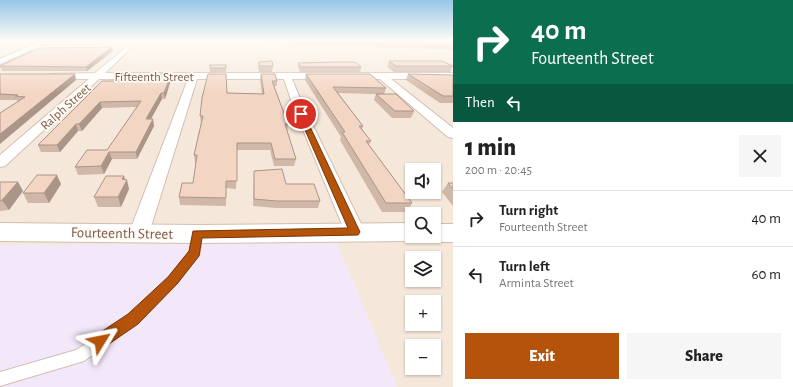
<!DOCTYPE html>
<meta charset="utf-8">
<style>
:root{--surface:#fff;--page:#f6f6f6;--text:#222;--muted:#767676;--line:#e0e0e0;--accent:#b45309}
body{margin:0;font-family:"Alegreya Sans",sans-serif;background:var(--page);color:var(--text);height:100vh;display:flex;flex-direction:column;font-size:15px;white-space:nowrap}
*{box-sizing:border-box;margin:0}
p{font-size:13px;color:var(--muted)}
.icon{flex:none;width:22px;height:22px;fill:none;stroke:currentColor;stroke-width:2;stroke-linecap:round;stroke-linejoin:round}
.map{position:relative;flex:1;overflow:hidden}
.side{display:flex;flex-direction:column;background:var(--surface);width:340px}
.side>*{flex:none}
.banner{background:#0b6e4f;color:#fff;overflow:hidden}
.fabs{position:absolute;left:405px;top:163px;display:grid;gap:8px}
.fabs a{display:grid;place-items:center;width:36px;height:36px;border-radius:0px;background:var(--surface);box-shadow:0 1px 3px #0004;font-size:20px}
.pin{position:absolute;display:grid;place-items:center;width:34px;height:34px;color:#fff;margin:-17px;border:2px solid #fff;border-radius:50%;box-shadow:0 1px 4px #0007}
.me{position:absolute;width:44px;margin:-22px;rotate:55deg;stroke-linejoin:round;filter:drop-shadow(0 0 3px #0008)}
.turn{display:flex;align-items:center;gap:14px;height:84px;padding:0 12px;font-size:18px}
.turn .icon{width:52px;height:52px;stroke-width:2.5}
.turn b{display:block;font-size:28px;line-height:34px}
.then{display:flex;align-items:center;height:38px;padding:0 12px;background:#0003;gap:8px;font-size:15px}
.round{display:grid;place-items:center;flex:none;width:42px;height:42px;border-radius:0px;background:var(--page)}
.head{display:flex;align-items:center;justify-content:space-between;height:68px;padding:0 12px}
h1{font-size:24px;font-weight:800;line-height:30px}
.cta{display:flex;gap:8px;margin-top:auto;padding:8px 12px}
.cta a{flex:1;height:46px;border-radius:0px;background:var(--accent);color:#fff;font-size:16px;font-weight:800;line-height:46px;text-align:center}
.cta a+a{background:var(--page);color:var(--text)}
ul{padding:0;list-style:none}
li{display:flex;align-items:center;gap:12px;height:56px;padding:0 12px;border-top:1px solid var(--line)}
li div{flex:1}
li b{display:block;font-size:15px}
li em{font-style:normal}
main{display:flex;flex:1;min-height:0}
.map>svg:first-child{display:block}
</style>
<main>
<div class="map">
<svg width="453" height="387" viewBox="0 0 453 387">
<rect width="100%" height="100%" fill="#fdf6ec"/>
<!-- residential -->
<path fill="#f5e8da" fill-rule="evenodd" d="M0 40H171L453 50V387H0ZM412 170H434V192H412ZM412 214H434V236H412ZM412 258H434V280H412ZM412 302H434V324H412ZM412 346H434V368H412Z"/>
<!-- education -->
<polygon fill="#f3e8fa" points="337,243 397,387 0,387 0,245"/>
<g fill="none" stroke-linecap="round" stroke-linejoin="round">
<!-- service casing -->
<g stroke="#d1beb0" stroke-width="2">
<polygon id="service" points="197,230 200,232 202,234 200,252 199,255 177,283 137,323 84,361 0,386 0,372 76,350 129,315 169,277 190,251 194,232"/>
</g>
<!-- minor casing -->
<g stroke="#d1beb0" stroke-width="2">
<g id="minor">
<polygon points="38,42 43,43 39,46 103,45 106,47 103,49 31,50 0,64 0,59"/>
<polygon points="129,45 132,47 131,48 105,73 453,73 453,79 391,79 453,128 453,138 448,137 380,79 292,79 302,103 365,232 362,237 355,239 348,237 345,232 292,103 284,79 197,79 149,233 146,238 139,240 132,238 129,233 188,79 99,79 5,166 0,167 0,155 89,79 53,79 50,78 49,76 50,74 95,73"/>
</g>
</g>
<!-- tertiary casing -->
<g stroke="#d1beb0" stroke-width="2">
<g id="tertiary">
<polygon points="0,223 197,225 412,223 412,236 422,236 421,238 412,241 197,243 0,241"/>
<polygon points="434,224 453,224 453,242 434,242 425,239 423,236 434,236"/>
</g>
</g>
<!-- motorway casing -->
<g stroke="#dad1cd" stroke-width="2">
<polygon id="motorway" points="240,40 324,40 453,43 453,49 244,42"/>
</g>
<!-- service -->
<use href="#service" fill="#fff" fill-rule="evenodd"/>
<!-- minor -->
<use href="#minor" fill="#fff" fill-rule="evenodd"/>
<!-- tertiary -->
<use href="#tertiary" fill="#fff" fill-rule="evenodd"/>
<!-- motorway -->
<use href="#motorway" fill="#f7b7a3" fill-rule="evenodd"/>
</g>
<!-- wall -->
<g fill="#d1b7a8">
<polygon points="113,51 87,71 2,71 0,67 0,66"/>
<polygon points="389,61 453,66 450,72 394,72 387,67"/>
<polygon points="259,62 273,66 272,72 259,72 258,67"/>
<polygon points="298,63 361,67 360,72 300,72 298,67"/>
<polygon points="226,65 226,72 210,72 210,68"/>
<polygon points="0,74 76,80 18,102 17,100 0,100"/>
<polygon points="171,74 171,80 165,99 162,99 151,119 154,126 137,159 112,159 104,174 78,175 75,167 107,150 137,107 102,108 82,131 78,131 60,152 41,152 38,145 102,81 152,81"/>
<polygon points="261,74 277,81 277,86 274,86 288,124 287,131 296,159 294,166 274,166 270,150 237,150 236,189 226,188 226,206 180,205 179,197 193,183 196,163 195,163 194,155 201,123 200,116 227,93 262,94 260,80"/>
<polygon points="306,74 386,88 384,94 414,111 411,118 392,118 374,100 376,94 338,93 363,126 362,129 371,141 369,145 412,203 407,212 382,212 340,140 341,137 305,80"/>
<polygon points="408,74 453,75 453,103 440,103 406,80"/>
<polygon points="254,171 286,184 320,201 318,208 276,208 253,206"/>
<polygon points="124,176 129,189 121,207 98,207 94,197"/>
<polygon points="0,182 18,182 23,191 9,210 0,211"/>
<polygon points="448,183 453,183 453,206 442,192"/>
<polygon points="61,184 49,203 28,203 23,193"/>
</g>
<!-- shaded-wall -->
<g fill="#aa9588">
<polygon points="112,47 113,51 87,71 86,67"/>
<polygon points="75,74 76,80 0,144 0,134"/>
<polygon points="171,74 171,80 165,99 164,93"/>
<polygon points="161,93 162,99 147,126 146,119"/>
<polygon points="100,102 102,108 82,131 79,124"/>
<polygon points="153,119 154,126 137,159 136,152"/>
<polygon points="76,124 78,131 60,152 57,145"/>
<polygon points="109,152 112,159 104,174 101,166"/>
<polygon points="57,175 61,184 49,203 44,193"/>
<polygon points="124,176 125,182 127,180 129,189 121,207 118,197 122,179"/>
<polygon points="18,182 23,191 9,210 2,200"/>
</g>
<!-- building -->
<g fill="#f3d5c3" stroke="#aa9588">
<polygon points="112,47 86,67 0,66 39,48"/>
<polygon points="272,61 273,66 259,66 259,62"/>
<polygon points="389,61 442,61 453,66 396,66"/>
<polygon points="339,62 355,62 361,67 301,67 298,63"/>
<rect x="210" y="65" width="16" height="3"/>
<polygon points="0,74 75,74 0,134 0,113 25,97 15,96 18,95 0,94"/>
<polygon points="159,74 171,74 164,93 161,93 146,119 153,119 136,152 109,152 101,166 75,167 87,150 107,150 141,101 100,102 79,124 76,124 57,145 38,145 102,81 152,81 153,79 156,79"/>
<polygon points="208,74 226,74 227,93 264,94 261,74 275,74 277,81 272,81 288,124 285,124 296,159 275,159 271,143 237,143 237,181 226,181 226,198 179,197 182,183 193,183 197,155 194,155 203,116 200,116 202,98"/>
<polygon points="306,74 370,74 386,88 333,87 363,126 359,126 371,141 366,141 412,203 386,203 342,132 345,132"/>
<polygon points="408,74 453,75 453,96 443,96"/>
<polygon points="376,94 396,94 414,111 395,111"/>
<polygon points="282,169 286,184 314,184 320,201 277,201 254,199 254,171"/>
<polygon points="37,175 57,175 44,193 23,193"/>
<polygon points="106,176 124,176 122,179 127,180 118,197 94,197"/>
<polygon points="0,182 18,182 2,200 0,201"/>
<polygon points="448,183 453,183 453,189"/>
</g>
<!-- sky -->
<linearGradient id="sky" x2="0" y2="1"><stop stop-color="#97c7e8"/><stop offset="0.43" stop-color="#fefbf6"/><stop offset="1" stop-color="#fefbf6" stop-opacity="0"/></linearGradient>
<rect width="453" height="94" fill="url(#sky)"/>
<!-- route -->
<polygon fill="#b45309" stroke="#753606" points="301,112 304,114 360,232 358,235 202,238 199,256 177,284 138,324 106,346 100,348 95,346 93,341 95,336 128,314 168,277 189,251 193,231 348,228 298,114"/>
<g text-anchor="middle" stroke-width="3.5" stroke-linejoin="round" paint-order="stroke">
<!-- far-street labels -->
<g font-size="13" fill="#7a5c4d" stroke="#fffaf3">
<text x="154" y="81">Fifteenth Street</text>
<text transform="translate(65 106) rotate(-42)" y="5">Ralph Street</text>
</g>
<!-- street labels -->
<g font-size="15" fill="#7a5c4d" stroke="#fffaf3">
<text transform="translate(122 233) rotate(1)" y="5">Fourteenth Street</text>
</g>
</g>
</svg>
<div class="fabs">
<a><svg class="icon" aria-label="sound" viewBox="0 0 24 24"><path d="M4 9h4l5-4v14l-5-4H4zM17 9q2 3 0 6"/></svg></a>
<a><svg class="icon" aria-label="search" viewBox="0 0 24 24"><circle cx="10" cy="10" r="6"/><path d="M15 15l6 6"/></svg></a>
<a><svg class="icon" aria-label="layers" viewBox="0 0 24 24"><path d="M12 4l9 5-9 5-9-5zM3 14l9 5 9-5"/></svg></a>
<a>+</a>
<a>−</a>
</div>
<div class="pin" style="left:301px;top:114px;background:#d93025"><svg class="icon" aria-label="arrive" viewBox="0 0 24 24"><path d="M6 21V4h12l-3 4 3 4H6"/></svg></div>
<svg class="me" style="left:100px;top:341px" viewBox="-20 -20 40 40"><path d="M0-17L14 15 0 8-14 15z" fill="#b45309" stroke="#fff" stroke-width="4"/></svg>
</div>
<section class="side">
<div class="banner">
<div class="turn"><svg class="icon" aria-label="right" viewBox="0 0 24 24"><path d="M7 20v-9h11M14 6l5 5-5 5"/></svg><div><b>40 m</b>Fourteenth Street</div></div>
<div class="then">Then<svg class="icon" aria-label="left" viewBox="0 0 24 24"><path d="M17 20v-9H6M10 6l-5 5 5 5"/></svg></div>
</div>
<div class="head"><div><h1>1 min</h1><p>200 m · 20:45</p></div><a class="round"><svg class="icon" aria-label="close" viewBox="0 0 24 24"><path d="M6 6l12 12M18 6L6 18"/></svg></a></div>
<ul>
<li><svg class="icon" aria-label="right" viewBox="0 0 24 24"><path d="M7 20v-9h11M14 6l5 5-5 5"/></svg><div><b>Turn right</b><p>Fourteenth Street</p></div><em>40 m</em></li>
<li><svg class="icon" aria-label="left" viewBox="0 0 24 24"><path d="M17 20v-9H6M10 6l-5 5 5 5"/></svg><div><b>Turn left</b><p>Arminta Street</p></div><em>60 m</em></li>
</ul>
<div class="cta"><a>Exit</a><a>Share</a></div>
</section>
</main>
